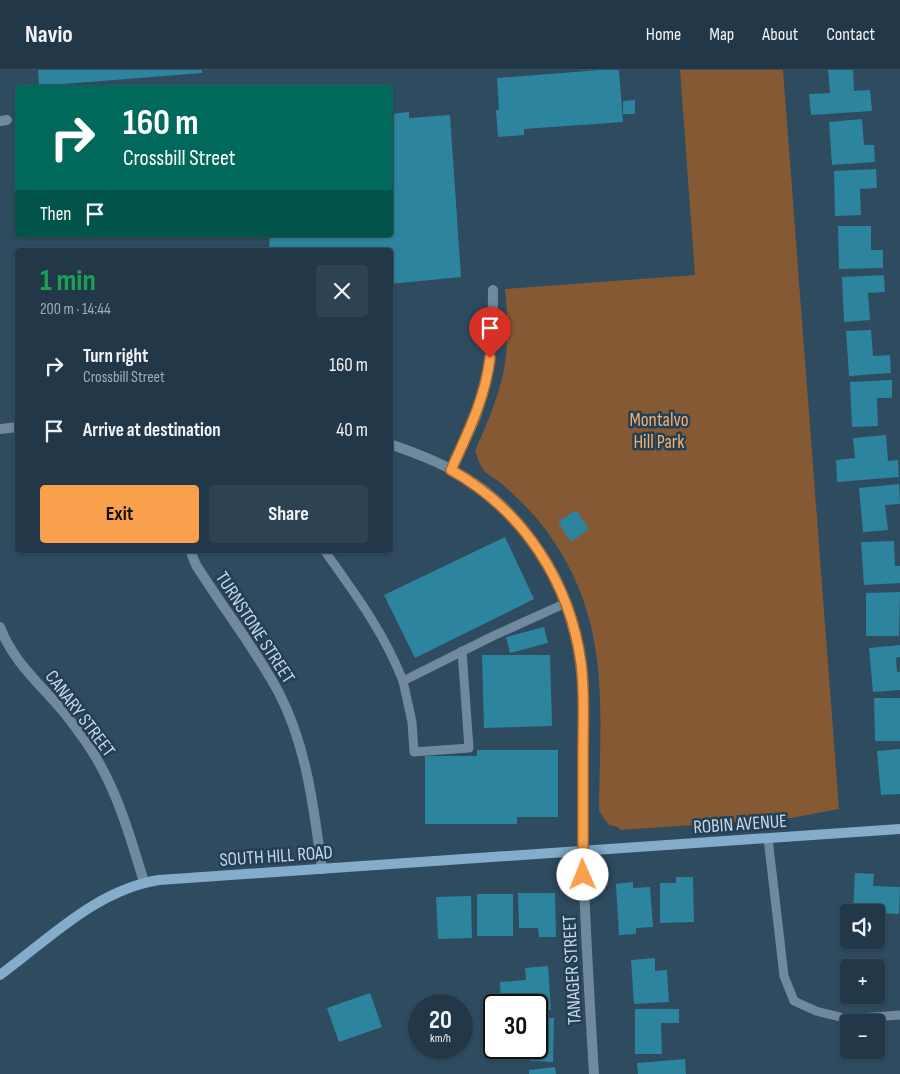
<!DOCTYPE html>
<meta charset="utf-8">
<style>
:root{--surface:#223848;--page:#2e4352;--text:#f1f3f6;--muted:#a2acb4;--line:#3f5260;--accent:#f9a04c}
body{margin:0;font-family:"Sofia Sans Condensed",sans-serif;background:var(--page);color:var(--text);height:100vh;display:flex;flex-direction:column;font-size:19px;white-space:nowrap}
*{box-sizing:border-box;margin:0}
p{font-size:16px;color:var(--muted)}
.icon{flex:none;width:28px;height:28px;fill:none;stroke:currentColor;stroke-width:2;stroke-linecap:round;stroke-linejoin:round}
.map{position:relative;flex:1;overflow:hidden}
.details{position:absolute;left:15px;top:178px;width:378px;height:305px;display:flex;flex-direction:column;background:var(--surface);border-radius:5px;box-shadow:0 1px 4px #0004,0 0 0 1px var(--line)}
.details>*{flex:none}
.banner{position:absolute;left:15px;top:15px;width:378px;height:152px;border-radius:5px;box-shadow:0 1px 4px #0004,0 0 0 1px var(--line);background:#00695c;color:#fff;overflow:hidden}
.tools{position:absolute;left:840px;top:834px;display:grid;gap:10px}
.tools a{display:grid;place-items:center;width:45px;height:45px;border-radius:5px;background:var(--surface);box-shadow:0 1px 4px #0004,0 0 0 1px var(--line);font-size:25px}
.speed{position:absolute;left:408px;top:924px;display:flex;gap:10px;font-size:25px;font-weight:700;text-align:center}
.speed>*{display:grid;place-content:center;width:65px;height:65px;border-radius:50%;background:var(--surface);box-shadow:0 1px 4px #0004,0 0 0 1px var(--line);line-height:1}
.speed small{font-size:12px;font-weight:400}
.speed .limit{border:2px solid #111;border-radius:8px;background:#fff;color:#111}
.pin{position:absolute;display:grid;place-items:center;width:42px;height:42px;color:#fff;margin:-51px -21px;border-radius:50% 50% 50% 0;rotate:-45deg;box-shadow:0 0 5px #0007}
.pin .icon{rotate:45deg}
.me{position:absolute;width:55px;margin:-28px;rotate:359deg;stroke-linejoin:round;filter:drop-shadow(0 0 4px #0008)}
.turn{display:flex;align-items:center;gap:18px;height:105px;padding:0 25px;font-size:22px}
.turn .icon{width:65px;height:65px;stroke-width:2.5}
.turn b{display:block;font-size:35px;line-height:42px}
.then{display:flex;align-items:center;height:48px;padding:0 25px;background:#0003;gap:10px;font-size:19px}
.round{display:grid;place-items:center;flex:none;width:52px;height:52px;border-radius:5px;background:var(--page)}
.headline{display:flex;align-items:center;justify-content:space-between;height:85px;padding:0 25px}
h1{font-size:30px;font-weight:700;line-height:38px;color:#1e9e55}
.cta{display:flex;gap:10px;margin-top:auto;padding:10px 25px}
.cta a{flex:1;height:58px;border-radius:5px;background:var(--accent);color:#111;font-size:20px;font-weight:700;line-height:58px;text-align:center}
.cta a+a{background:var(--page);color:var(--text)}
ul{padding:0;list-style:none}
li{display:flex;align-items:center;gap:15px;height:65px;padding:0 25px}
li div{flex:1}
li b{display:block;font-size:19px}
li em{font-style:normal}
header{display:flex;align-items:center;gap:30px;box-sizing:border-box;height:70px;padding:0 25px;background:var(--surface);border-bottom:1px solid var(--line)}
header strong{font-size:24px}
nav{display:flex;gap:28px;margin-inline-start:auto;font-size:18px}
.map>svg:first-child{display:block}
</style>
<header>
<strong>Navio</strong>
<nav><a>Home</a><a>Map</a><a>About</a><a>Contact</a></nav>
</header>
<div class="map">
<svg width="900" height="1004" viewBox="0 0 900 1004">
<rect width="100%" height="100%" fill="#2e4b60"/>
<!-- green -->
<path fill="#845933" d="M680 0H783L839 739 791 748 620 760 618 757 609 755 599 741C600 635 612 549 545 459 533 443 518 428 503 415 497 409 486 405 482 398 479 393 477 386 475 381 486 356 497 331 503 304 509 276 508 247 505 219L695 205Z"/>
<!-- building -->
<g fill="#2d849e">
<polygon points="38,0 202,0 202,3 39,16"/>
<polygon points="600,0 619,0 623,52 524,59 524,65 498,67 496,40 499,40 497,8"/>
<polygon points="828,0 853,0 854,21 870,20 872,41 811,45 809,24 830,23"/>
<polygon points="635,30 635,44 623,44 623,31"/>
<polygon points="409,42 409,48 450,45 461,207 390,214 390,180 269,180 270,165 390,165 390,44"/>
<polygon points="862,49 864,75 874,75 875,92 832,95 829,52"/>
<polygon points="876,99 877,118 860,119 861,145 835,146 834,101"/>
<polygon points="838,156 871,156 871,180 883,180 883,198 839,199"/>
<polygon points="884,205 885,222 868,223 870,250 844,252 842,207"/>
<polygon points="871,260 873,286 890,285 891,303 849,306 846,261"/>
<polygon points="892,310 892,328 877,328 878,356 852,357 850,312"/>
<polygon points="886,365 888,391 898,390 899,407 837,412 836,390 855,388 853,368"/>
<polygon points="899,414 900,434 885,435 888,460 863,462 859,418"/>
<polygon points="576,440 589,459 571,472 558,452"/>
<polygon points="505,467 534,529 415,588 384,525"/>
<polygon points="894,471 895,496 900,496 900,513 864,515 861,472"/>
<polygon points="900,522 899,566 866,566 866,523"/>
<polygon points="544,557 548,573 510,583 506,567"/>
<polygon points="900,575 900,587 896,588 897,602 900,602 900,620 873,622 869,578"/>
<polygon points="482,585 550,585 552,656 484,658"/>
<polygon points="874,628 900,628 900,671 875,671"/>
<polygon points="900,679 900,724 881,725 877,681"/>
<polygon points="477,680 558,680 558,747 517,747 517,754 425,754 425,686 477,686"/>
<polygon points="855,803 874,804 873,816 900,817 899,844 853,842"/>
<polygon points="676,807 693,807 694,852 660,853 660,813 676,813"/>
<polygon points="633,812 633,818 650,817 653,857 636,858 636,864 619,865 616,814"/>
<polygon points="518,823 555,823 556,867 539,867 538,858 519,858"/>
<rect x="477" y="824" width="36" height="42"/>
<polygon points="471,826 472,868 438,869 436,827"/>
<polygon points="655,888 655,901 667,900 669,932 634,934 631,890"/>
<polygon points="548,896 551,940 536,941 536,935 501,935 500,912 526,910 525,898"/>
<polygon points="370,923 382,957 339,972 327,938"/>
<polygon points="635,939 679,939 679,953 661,953 662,984 635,984"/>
<polygon points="536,948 554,948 553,992 530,991 530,980 518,979 518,978 536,978"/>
<polygon points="685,989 686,1004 638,1004 637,993"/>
<polygon points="555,997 556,1004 529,1004 529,1000"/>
</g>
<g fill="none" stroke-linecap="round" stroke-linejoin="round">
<!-- lane -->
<g stroke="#70899c" stroke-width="9">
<path d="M324 480C354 522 384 562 403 611L493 566 566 533"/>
<polyline points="403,611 412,652 414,682 469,678 462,581"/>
<polyline points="768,768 784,906 794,931 816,941 848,949 900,945"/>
</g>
<!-- street -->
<g stroke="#70899c" stroke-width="10">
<polyline points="0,51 7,50"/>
<polyline points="0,359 18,357"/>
<path d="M390 374C415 383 440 392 463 406 534 448 576 530 582 611 586 660 582 709 582 758 584 840 589 922 594 1004"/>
<path d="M451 400C460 381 470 362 477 343 491 303 493 262 493 220"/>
<path d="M190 480 196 495C223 538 255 578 279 623 307 677 314 740 322 799"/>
<path d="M0 557C12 590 39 613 61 639 70 649 78 661 86 672 116 715 129 763 144 812"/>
</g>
<!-- secondary -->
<path stroke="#85acca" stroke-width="10" d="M0 905C49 869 96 820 159 810L900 759"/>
</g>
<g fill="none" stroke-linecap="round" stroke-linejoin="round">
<!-- route casing -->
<g stroke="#a26831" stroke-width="12">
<path id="route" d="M490 288C485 329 468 362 451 400 523 440 570 512 581 593 585 623 583 654 583 684 583 724 583 765 583 805"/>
</g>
<!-- route -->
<use href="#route" stroke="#f9a04c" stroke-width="9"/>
</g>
<g text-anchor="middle" stroke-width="5" stroke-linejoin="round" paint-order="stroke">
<!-- park labels -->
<g font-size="19" fill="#f8ae6d" stroke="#234055">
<text x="659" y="356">Montalvo<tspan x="659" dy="22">Hill Park</tspan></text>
</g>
<!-- street labels -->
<g font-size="19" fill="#c8d8e5" stroke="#234055">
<text transform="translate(256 557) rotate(57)" y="7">TURNSTONE STREET</text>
<text transform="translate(81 643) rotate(53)" y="7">CANARY STREET</text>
<text transform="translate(740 753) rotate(-4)" y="7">ROBIN AVENUE</text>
<text transform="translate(276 785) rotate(-4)" y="7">SOUTH HILL ROAD</text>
<text transform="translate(571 900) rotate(-93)" y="7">TANAGER STREET</text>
</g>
</g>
</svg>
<div class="tools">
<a><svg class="icon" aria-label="sound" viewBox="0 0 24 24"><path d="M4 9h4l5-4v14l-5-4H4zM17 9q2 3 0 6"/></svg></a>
<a>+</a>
<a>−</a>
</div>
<div class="speed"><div>20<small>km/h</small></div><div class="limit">30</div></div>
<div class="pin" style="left:490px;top:288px;background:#d93025"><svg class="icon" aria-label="arrive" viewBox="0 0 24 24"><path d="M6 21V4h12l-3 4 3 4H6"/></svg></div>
<svg class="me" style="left:583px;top:805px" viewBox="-20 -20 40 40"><circle r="19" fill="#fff"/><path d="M0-13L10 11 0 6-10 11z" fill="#f9a04c"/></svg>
<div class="banner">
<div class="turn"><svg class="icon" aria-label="right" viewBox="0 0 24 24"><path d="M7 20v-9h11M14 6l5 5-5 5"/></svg><div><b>160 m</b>Crossbill Street</div></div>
<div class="then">Then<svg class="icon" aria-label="arrive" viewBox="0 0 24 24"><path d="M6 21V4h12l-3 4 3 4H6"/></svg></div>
</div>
<section class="details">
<div class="headline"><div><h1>1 min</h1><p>200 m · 14:44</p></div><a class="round"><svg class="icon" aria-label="close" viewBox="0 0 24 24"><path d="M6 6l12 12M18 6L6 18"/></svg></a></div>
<ul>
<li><svg class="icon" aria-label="right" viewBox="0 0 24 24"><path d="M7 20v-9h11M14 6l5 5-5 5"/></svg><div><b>Turn right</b><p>Crossbill Street</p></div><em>160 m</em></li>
<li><svg class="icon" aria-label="arrive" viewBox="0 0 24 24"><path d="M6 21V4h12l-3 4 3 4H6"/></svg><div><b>Arrive at destination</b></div><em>40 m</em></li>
</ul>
<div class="cta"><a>Exit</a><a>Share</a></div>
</section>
</div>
